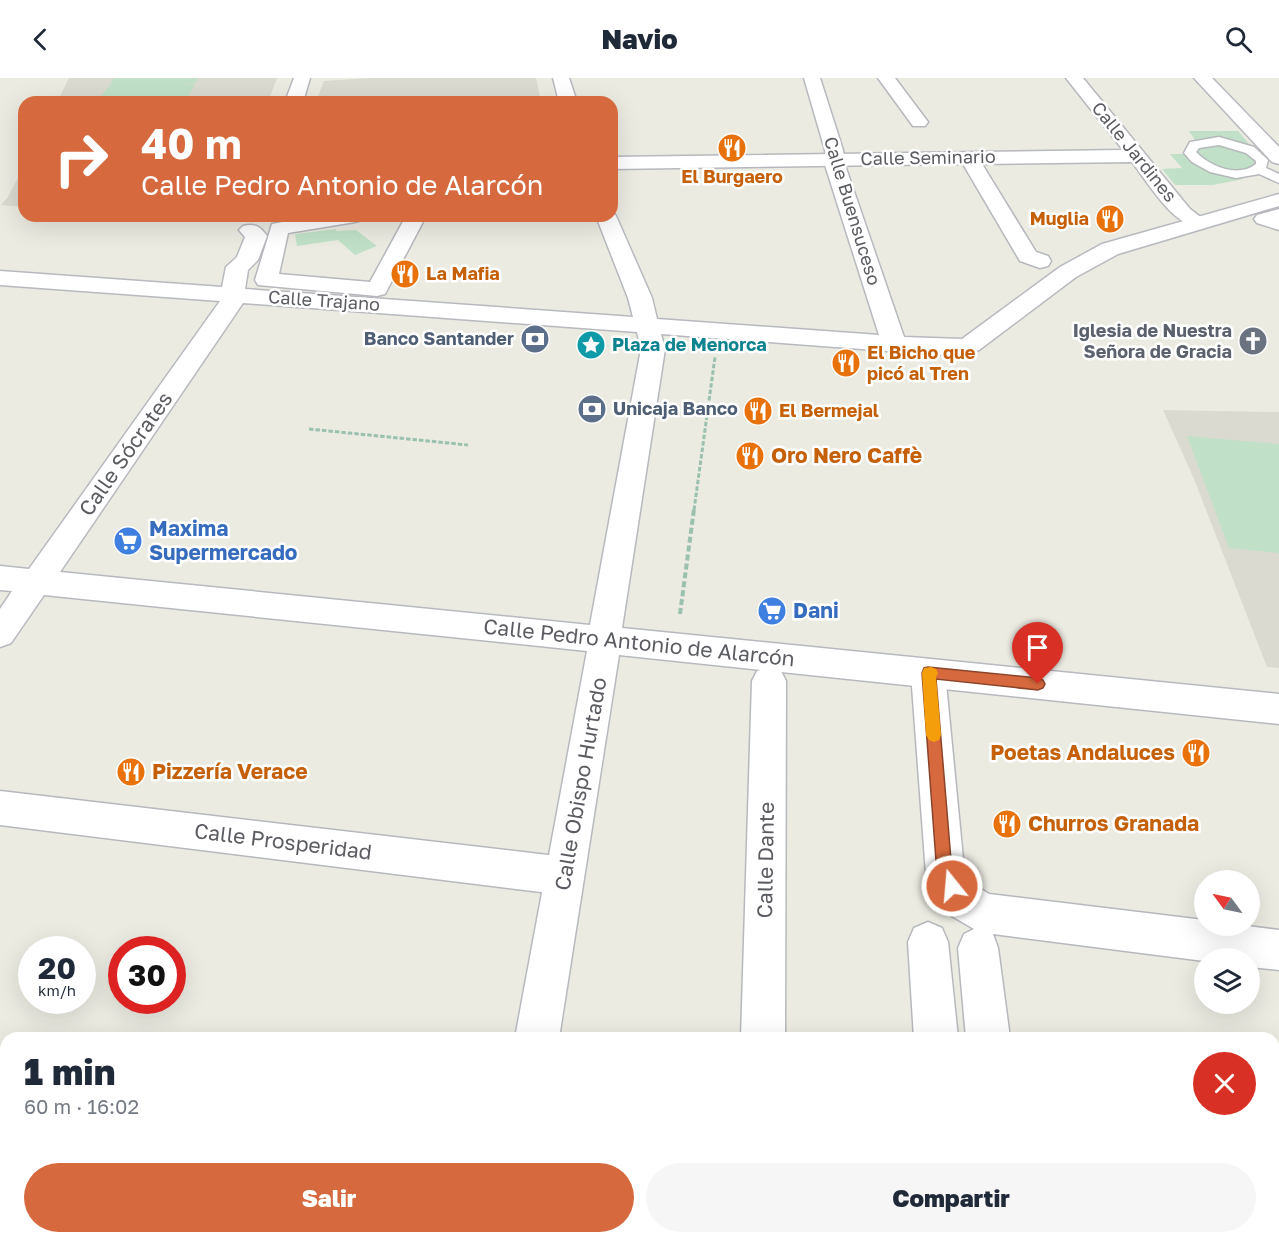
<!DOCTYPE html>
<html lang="es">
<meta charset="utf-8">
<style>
:root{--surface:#fff;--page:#f6f6f7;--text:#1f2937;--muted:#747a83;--accent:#d6693d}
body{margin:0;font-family:"Golos Text",sans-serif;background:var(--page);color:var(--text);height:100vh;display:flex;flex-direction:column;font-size:22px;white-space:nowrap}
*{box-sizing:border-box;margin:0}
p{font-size:20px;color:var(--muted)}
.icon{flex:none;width:33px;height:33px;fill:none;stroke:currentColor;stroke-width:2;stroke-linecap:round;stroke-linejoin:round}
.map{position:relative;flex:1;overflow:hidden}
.sheet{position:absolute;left:0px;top:954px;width:1280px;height:212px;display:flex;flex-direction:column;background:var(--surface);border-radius:18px 18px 0 0;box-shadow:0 6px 24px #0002}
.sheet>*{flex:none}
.hud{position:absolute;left:18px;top:18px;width:600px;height:126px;border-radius:18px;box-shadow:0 6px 24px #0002;background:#d6693d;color:#fff;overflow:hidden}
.needle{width:39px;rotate:303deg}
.buttons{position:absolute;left:1194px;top:792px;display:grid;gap:12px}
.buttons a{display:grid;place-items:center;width:66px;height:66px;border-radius:50%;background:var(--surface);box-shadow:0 6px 24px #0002;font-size:30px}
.speed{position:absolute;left:18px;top:858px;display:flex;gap:12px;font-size:30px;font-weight:700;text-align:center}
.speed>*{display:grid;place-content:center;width:78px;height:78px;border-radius:50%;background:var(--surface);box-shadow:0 6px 24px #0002;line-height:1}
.speed small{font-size:15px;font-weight:400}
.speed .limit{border:9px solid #d22;background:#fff;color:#111}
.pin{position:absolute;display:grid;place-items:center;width:51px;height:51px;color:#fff;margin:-62px -26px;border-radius:50% 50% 50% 0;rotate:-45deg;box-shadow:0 0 6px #0007}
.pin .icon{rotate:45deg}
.me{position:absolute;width:66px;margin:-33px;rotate:343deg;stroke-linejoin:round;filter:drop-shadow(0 0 4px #0008)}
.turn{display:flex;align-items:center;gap:21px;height:126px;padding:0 24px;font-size:27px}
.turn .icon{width:78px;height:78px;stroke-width:2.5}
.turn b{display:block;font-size:42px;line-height:51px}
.round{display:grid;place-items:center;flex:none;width:63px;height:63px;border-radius:32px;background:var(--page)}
.overview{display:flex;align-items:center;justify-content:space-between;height:102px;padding:0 24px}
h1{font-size:36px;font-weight:800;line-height:45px}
.button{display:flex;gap:12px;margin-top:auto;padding:12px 24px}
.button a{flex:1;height:69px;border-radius:36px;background:var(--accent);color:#fff;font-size:24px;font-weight:800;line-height:69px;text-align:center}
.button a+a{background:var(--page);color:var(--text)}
header{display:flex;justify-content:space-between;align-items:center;height:78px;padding:0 24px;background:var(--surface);font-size:27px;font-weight:800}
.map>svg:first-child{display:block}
</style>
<header><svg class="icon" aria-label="back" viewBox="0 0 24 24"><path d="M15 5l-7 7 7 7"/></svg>Navio<svg class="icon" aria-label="search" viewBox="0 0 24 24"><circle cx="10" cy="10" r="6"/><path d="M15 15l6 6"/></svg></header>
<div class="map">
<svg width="1279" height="1165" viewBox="0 0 1279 1165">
<rect width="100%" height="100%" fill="#ebebe2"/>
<!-- education -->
<g fill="#dbdad0">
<polygon points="69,0 277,0 268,24 57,24"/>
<polygon points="370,0 536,0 541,24 316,24 324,3"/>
<polygon points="24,88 24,129 1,127 8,119"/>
<polygon points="1163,332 1279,334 1279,590 1267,589 1194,401"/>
</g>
<!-- green -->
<g fill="#c0e1c7">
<polygon points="114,0 198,0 196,5 180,6 195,6 186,23 97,24 108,9 115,8 109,7"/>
<polygon points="1189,53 1238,53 1251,68 1221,60 1195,62"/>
<path d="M1220 65 1254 77 1258 86C1230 99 1220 90 1195 76L1197 68Z"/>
<polygon points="1170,76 1184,76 1203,90 1239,98 1243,101 1213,107 1175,107 1162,91 1182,90"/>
<polygon points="336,151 336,153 356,152 377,168 355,177 338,162 297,168 295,156"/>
<polygon points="1187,358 1279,366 1279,475 1229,470"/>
</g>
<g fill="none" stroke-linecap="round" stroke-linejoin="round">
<!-- lane casing -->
<g stroke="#b7b8bd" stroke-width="3">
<path id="lane" d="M1219 59 1254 69 1268 82 1266 90 1279 96V105L1259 96 1236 100 1210 94 1192 84 1184 75 1190 64ZM1219 67 1246 75 1256 83V86C1238 100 1211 89 1196 74L1199 70Z"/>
</g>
<!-- street casing -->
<g stroke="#b7b8bd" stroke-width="3">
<g id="street">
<polygon points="878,0 895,0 928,44 925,48 913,48"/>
<path d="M1066 0H1083L1190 131 1207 144 1204 148C1177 155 1147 103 1132 84L982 86 1036 174 1048 178 1051 183 1048 188 1040 190 1020 183 963 86 612 91V79L1123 72Z"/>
<polygon points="1279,131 1279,152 1257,145 1254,141 1257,137"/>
<polygon points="315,138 365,138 362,142 355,144 288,155 279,196 370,204 406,138 426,138 385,216 377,218 258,207 255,202 272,146"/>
<polygon points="928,581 940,585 945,595 964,791 973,806 989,816 1204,842 1204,848 1247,848 1279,852 1279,892 1250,889 1250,880 1204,880 1204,883 993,856 998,870 1010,960 966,960 958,870 964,856 974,851 945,834 926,796 911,595 916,585"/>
<polygon points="769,589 781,593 786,603 785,960 741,960 752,603 757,593"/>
<polygon points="0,713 565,779 579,784 584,798 579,812 565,817 0,747"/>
<polygon points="928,844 942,850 948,864 958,960 914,960 908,864 914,850"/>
</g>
</g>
<!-- secondary casing -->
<g stroke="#b7b9bf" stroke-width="3">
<g id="secondary">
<polygon points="294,0 310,0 303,24 285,24"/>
<polygon points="553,0 569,0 577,24 559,24"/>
<path d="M804 0H820L843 72 845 87 904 259 962 261 1060 189 1102 166 1279 116V128L1118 176 1076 199 979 272 955 278 661 256 665 271 622 550 1279 616V646L619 577 559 960H515L587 573 44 517 11 565 0 569V531L12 513 0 512V488L29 491 220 223 0 207V193L222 209 226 189 237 179 245 159 239 152 243 148C254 145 260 148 267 158L258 182 248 192 245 211 633 239 628 220 596 138H612V133L616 138 652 220 657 241 879 257 825 87V72ZM243 225 637 254 641 271 590 547 60 494Z"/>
<polygon points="1194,0 1212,0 1279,69 1279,86 1272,84"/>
<polygon points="478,1160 526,1160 526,1165 476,1165"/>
</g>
</g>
<!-- primary casing -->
<g stroke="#e2d964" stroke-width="3">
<g id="primary">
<polygon points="0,1097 6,1098 6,1146 0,1145"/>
<polygon points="218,1160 295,1160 298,1165 220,1165"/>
</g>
</g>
<!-- path-far3 -->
<polyline stroke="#9ac1ae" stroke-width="2" stroke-dasharray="4 1.5" stroke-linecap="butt" points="164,138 222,142"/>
<!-- path-far2 -->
<g stroke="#9ac1ae" stroke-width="3" stroke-dasharray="4.5 2" stroke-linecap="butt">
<polyline points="309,351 468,367"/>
<polyline points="694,432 715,279"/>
</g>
<!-- path-far1 -->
<polyline stroke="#9ac1ae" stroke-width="4" stroke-dasharray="6 3" stroke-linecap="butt" points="680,536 694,431"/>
<!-- path -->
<g stroke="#9ac1ae" stroke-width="5" stroke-dasharray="8 4" stroke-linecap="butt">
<polyline points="0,1061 6,1062"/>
<polyline points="643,1160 681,1165"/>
</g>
<!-- lane -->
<use href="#lane" fill="#fff" fill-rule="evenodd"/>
<!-- street -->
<use href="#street" fill="#fff" fill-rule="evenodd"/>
<!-- secondary -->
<use href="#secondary" fill="#fff" fill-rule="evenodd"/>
<!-- primary -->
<use href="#primary" fill="#f2f6ac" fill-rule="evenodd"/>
</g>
<!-- route -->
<polygon fill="#d6693d" stroke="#8b4428" stroke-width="1.5" points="928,589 1038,600 1043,602 1045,606 1043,610 1038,612 936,601 952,794 960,808 957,814 952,816 946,814 937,796 922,595 924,590"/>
<!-- slow -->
<polygon fill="#f59e0b" points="931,589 936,591 938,595 936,599 941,657 939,662 934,664 929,662 926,657 922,595 924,590"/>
<!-- icons -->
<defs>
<g id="restaurant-disc" transform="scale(1.5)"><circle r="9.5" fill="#e8710a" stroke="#fff"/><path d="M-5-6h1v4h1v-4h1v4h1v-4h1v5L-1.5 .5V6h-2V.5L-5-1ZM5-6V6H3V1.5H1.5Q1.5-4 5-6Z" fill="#fff"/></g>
<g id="bank-disc" transform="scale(1.5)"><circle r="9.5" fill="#5c6f8a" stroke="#fff"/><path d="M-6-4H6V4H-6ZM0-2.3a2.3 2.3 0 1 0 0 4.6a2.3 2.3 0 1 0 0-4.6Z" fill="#fff"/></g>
<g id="church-disc" transform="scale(1.5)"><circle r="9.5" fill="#6b7280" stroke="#fff"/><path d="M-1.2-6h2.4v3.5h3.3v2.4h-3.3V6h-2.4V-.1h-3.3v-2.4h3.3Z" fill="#fff"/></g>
<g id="sight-disc" transform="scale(1.5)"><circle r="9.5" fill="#0f9aa8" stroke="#fff"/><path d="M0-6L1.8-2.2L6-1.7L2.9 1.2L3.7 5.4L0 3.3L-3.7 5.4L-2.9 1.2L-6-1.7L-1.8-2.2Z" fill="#fff"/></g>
<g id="supermarket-disc" transform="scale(1.5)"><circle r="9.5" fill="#3f7fe0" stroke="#fff"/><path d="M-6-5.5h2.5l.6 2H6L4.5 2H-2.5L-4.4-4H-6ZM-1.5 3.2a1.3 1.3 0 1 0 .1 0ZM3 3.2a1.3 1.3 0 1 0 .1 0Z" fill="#fff"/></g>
</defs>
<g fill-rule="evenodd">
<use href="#restaurant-disc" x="732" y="70"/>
<use href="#restaurant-disc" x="1110" y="141"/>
<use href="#restaurant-disc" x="405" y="196"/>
<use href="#bank-disc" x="535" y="261"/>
<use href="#church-disc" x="1253" y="263"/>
<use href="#sight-disc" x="591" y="267"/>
<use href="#restaurant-disc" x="846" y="285"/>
<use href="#bank-disc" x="592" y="331"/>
<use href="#restaurant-disc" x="758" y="333"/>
<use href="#restaurant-disc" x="750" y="378"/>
<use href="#supermarket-disc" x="128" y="463"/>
<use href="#supermarket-disc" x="772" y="533"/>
<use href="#restaurant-disc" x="1196" y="675"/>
<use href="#restaurant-disc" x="131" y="694"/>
<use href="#restaurant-disc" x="1007" y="746"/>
</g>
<g text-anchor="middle" stroke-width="5" stroke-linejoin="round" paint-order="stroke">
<!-- far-street labels -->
<g font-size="18" fill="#5a5c61" stroke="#fff">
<text transform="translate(1134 74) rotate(51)" y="6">Calle Jardines</text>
<text transform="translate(928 80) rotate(-1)" y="6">Calle Seminario</text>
<text transform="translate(852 133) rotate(73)" y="6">Calle Buensuceso</text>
<text transform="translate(324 223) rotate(4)" y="6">Calle Trajano</text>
</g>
<!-- far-food labels -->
<g font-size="18" font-weight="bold" fill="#c56008" stroke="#fff" text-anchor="start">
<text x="732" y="105" text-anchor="middle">El Burgaero</text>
<text x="1089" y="147" text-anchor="end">Muglia</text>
<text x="426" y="202">La Mafia</text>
<text x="867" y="281">El Bicho que<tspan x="867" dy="21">picó al Tren</tspan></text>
<text x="779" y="339">El Bermejal</text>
</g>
<!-- far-worship labels -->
<g font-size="18" font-weight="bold" fill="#5b616d" stroke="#fff" text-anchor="end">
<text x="1232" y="259">Iglesia de Nuestra<tspan x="1232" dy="21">Señora de Gracia</tspan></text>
</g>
<!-- far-service labels -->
<g font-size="18" font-weight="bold" fill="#4e5e75" stroke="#fff" text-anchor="end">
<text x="514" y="267">Banco Santander</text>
<text x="613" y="337" text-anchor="start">Unicaja Banco</text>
</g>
<!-- far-culture labels -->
<g font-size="18" font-weight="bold" fill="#0d838f" stroke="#fff" text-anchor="start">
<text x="612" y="273">Plaza de Menorca</text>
</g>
<!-- street labels -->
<g font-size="21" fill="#5a5c61" stroke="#fff">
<text transform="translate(126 376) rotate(-55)" y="7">Calle Sócrates</text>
<text transform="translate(639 565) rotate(6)" y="7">Calle Pedro Antonio de Alarcón</text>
<text transform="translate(581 706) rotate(-80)" y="7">Calle Obispo Hurtado</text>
<text transform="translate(283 764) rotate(7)" y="7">Calle Prosperidad</text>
<text transform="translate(766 782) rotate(-89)" y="7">Calle Dante</text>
</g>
<!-- food labels -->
<g font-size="21" font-weight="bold" fill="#c56008" stroke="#fff" text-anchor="start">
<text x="771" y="385">Oro Nero Caffè</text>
<text x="1175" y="682" text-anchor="end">Poetas Andaluces</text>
<text x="152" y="701">Pizzería Verace</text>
<text x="1028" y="753">Churros Granada</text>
</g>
<!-- shop labels -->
<g font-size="21" font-weight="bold" fill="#366cbe" stroke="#fff" text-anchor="start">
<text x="149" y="458">Maxima<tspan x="149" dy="24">Supermercado</tspan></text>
<text x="793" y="540">Dani</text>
</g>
</g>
</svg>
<div class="buttons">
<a><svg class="needle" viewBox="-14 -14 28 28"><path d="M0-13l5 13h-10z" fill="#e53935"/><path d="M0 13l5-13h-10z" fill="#747a83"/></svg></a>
<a><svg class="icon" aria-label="layers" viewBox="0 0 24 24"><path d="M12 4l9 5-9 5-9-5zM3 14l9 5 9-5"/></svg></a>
</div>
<div class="speed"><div>20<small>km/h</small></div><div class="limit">30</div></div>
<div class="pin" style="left:1038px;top:606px;background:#d93025"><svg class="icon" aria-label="arrive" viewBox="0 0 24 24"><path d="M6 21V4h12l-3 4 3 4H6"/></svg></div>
<svg class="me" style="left:952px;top:808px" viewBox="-20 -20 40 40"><circle r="17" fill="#d6693d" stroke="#fff" stroke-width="3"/><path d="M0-11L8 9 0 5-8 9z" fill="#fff"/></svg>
<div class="hud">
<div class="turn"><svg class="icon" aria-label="right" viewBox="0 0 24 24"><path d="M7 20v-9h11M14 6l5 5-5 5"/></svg><div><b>40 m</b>Calle Pedro Antonio de Alarcón</div></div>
</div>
<section class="sheet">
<div class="overview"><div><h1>1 min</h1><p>60 m · 16:02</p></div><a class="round" style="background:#d93025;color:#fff"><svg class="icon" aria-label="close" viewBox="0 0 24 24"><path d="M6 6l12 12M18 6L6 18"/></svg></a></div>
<div class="button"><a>Salir</a><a>Compartir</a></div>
</section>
</div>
